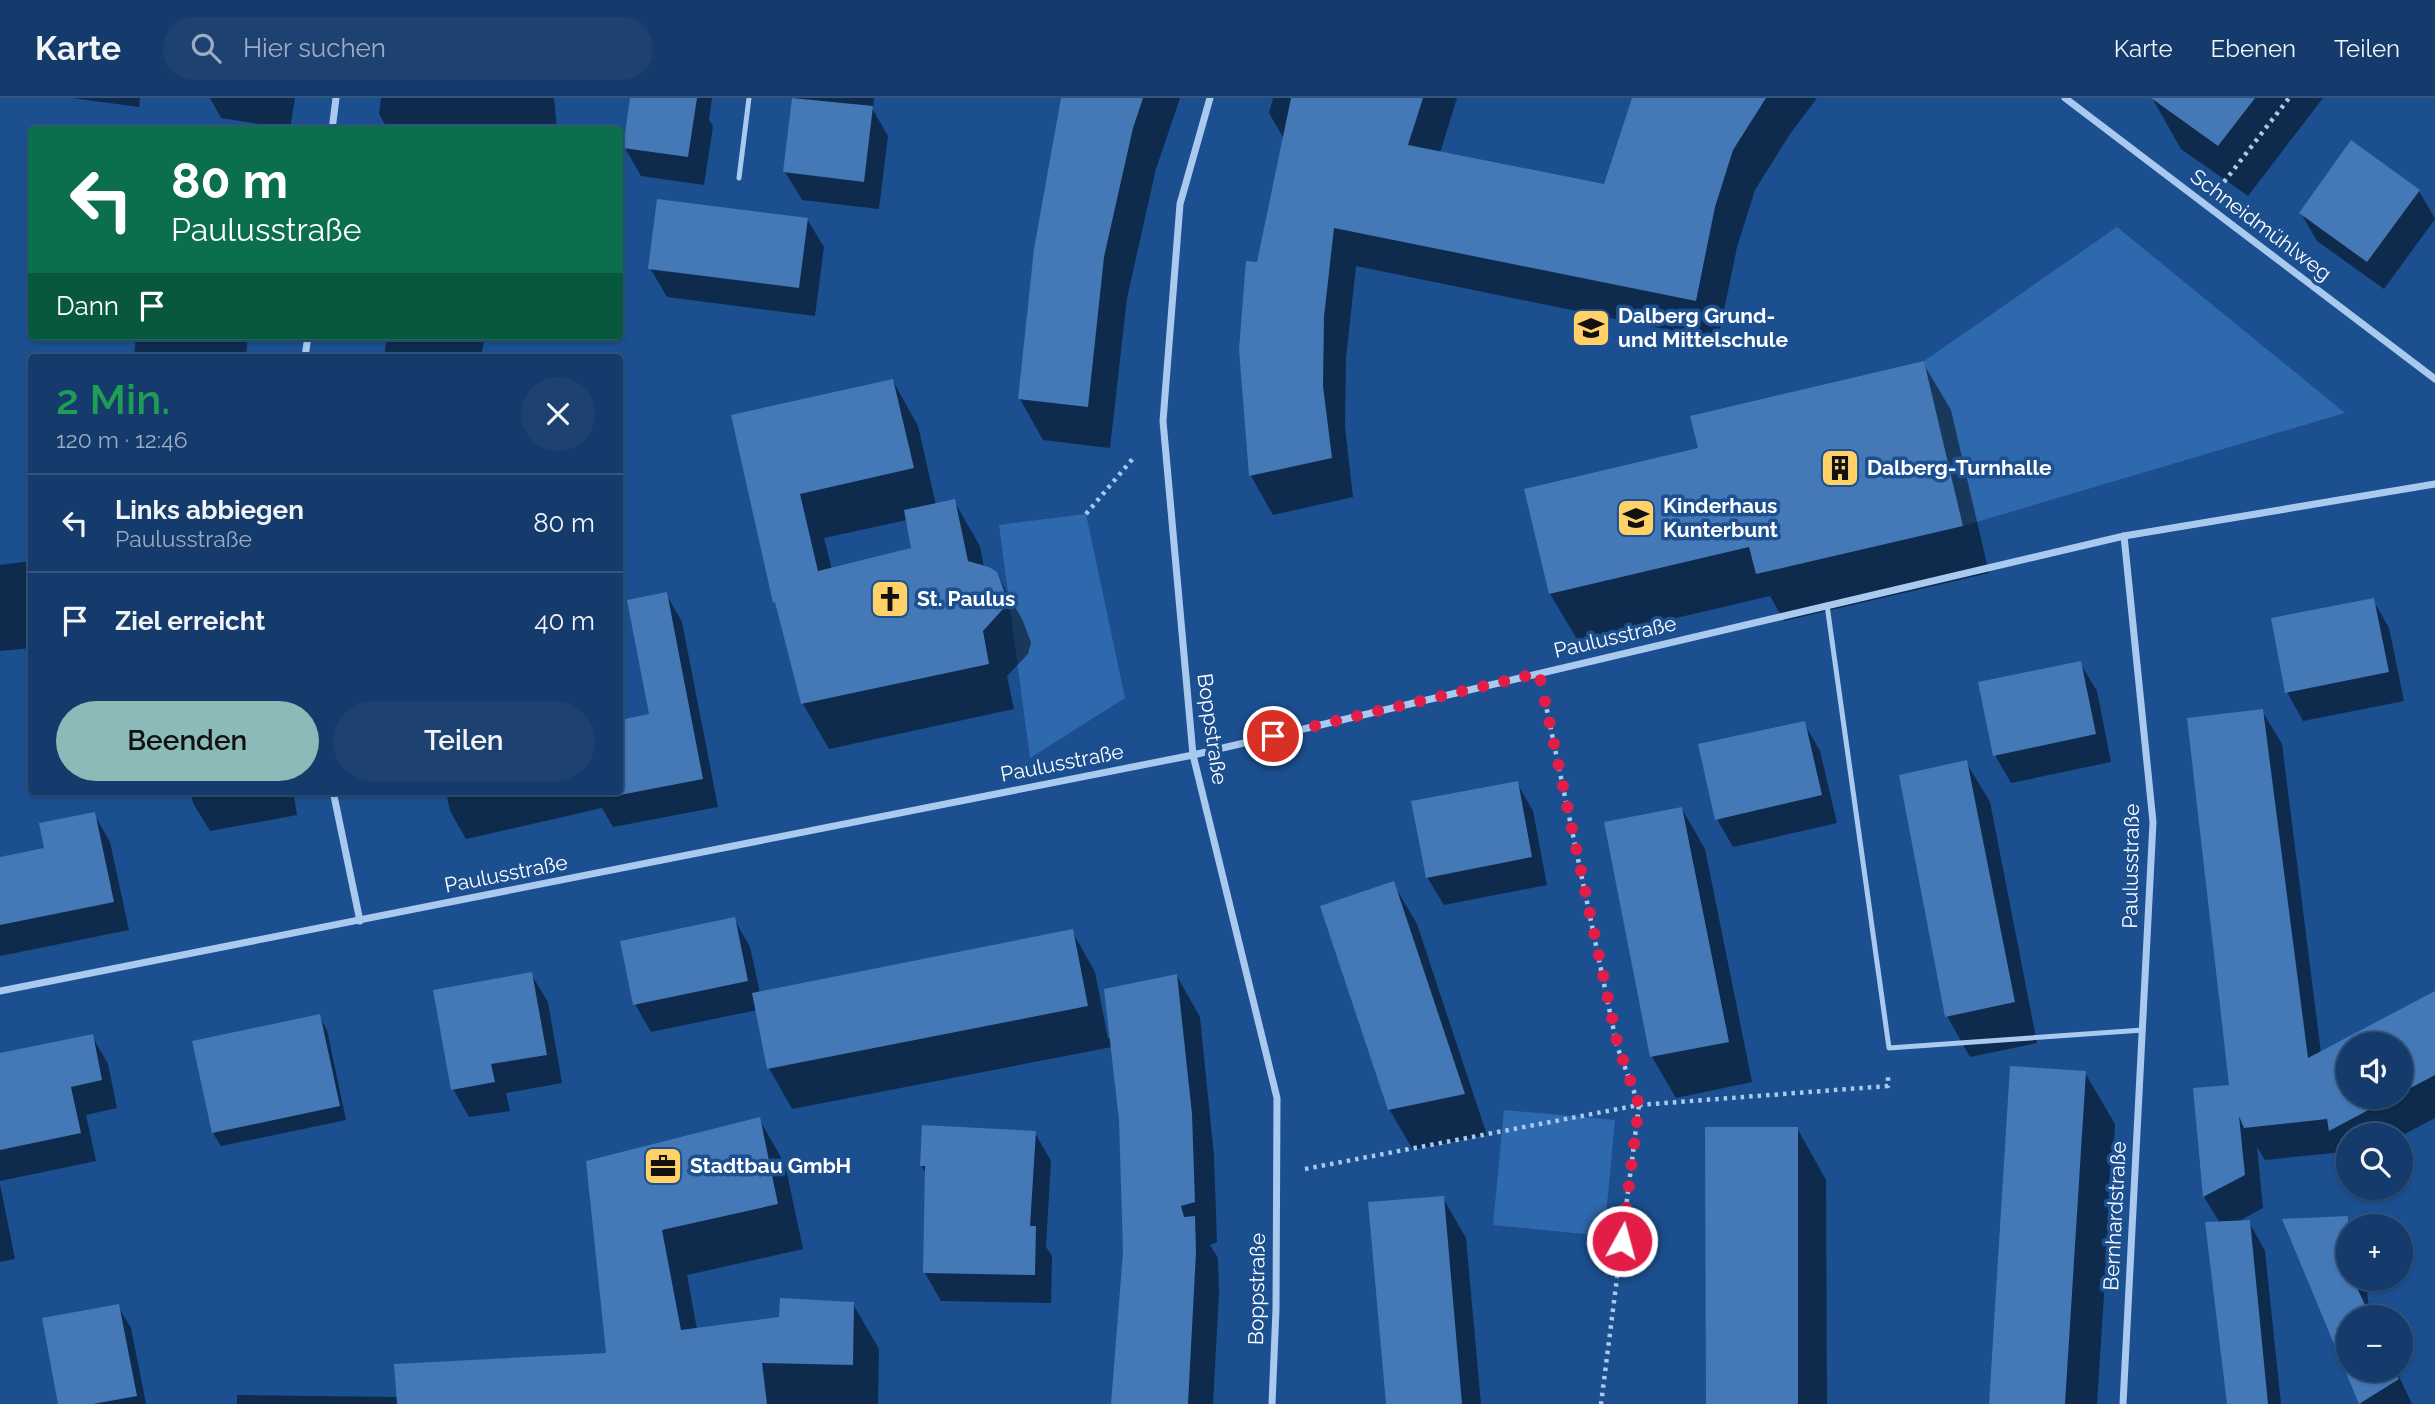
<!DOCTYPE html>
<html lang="de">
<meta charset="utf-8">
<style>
:root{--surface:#143b6b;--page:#1d4271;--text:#f1f3f6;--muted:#9dadc1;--line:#33557e;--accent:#8bbbb9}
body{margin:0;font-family:Raleway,sans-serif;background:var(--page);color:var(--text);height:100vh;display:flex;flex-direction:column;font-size:26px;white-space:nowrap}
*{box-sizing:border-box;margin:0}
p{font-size:23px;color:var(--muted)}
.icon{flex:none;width:38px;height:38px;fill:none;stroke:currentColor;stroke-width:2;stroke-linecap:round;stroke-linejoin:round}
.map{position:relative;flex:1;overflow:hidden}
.details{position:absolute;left:28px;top:256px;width:595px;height:441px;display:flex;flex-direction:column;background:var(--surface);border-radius:7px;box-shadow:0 2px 5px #0004,0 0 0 2px var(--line)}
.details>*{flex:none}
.top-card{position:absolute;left:28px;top:28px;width:595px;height:214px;border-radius:7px;box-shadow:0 2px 5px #0004,0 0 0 2px var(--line);background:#0b6e4f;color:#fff;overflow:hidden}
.buttons{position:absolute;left:2336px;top:934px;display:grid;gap:14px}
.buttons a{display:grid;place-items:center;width:77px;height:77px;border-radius:50%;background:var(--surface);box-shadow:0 2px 5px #0004,0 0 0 2px var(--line);font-size:35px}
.pin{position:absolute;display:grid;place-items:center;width:60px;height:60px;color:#fff;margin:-30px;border:4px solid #fff;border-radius:50%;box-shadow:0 2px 7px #0007}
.me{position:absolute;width:77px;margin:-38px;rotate:7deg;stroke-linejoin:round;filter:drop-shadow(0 0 5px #0008)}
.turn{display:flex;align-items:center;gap:24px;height:147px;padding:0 28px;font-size:32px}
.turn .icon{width:91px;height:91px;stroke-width:2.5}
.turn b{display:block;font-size:49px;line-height:60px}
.then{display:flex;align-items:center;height:66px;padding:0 28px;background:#0003;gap:14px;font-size:26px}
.round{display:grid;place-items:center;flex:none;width:74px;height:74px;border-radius:37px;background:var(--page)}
.head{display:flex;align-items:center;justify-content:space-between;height:119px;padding:0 28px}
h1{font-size:42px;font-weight:600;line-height:52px;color:#1e9e55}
.button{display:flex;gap:14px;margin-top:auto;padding:14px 28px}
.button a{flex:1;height:80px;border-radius:42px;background:var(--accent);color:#111;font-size:28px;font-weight:600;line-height:80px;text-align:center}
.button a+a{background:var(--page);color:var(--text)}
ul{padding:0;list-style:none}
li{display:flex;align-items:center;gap:21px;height:98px;padding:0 28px;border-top:2px solid var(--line)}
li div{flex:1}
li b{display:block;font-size:26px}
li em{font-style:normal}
header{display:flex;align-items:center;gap:42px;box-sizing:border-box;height:98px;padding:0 35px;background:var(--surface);border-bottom:2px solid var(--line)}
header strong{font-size:33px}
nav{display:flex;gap:38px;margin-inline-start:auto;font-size:24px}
.search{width:490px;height:63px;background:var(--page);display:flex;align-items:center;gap:18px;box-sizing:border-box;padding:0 24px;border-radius:38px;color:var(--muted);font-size:26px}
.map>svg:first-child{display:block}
</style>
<header>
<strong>Karte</strong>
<div class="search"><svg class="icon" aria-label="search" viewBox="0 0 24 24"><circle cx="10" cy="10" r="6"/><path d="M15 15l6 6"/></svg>Hier suchen</div>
<nav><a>Karte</a><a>Ebenen</a><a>Teilen</a></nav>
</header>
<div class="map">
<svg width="2435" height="1306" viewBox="0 0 2435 1306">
<rect width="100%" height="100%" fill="#1b4f8f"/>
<!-- green -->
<g fill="#2e69ad">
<polygon points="2117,129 2345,315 1963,428 1924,263"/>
<polygon points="1086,416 1125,600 1030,660 999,427"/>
<polygon points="1504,1012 1615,1022 1604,1138 1493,1127"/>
</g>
<!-- shadow -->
<g fill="#0007" fill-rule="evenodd">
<polygon points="72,0 140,0 139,9"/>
<polygon points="210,0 295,0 290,31 221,20"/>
<polygon points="381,0 554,0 557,32 388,32 379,16"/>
<polygon points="631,0 712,0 709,22 713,28 704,87 641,78 625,50"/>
<polygon points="794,0 874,0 873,12 888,38 879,111 802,102 785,74"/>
<polygon points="1064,0 1180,0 1156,71 1127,200 1110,350 1043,342 1020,301"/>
<polygon points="1273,0 1457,0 1440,55 1605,88 1634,0 1817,0 1790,36 1755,92 1737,149 1718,242 1356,168 1346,260 1345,329 1353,399 1273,417 1251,378 1241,251 1284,41 1269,15"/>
<polygon points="2152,0 2323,0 2248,98 2181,51"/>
<polygon points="2419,93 2435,121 2384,191 2317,143 2301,115"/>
<polygon points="807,121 824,149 815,218 667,199 650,170"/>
<polygon points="136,238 177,241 177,238 248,238 246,259 134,259"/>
<polygon points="387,238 485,238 481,259 384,259"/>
<polygon points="1923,265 1951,312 1989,475 1784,523 1770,498 1578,543 1550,496 1526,392 1700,351"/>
<path d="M893 283 918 328 936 407 954 403 980 448 984 469 996 475 1022 521 1031 544 1028 556 1007 578 1014 611 829 651 803 606 779 511 775 504 733 319ZM907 422 913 452 832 472 824 440Z"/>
<polygon points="32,463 32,550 0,553 0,467"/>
<polygon points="666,496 682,524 718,709 613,729 602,710 466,741 450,713 446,693 620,693 620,624 651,618"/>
<polygon points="2373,502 2389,530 2404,603 2303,623 2287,594"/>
<polygon points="2080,565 2097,593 2111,664 2011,685 1995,657"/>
<path d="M2262 613 2282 646 2321 955 2435 895V1020L2401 1038H2348V1064L2343 1054 2265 1062 2257 1049 2263 1110 2237 1124H2249L2265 1153 2281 1306H2229L2220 1125 2204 1099 2195 992 2231 988ZM2348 947H2401V999H2348Z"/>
<polygon points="1804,625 1820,653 1837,725 1733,749 1717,721"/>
<polygon points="1966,664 1990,704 2037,945 1970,959 1947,918"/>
<polygon points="1517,685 1533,713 1547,787 1444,807 1427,779"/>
<polygon points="191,693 293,693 297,717 210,733 193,705"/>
<polygon points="1682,711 1705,751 1752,984 1676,1000 1652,959 1606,726"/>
<polygon points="94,716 110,744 129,832 0,858 0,760 46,751"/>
<polygon points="1393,785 1417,826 1487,1037 1413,1052 1389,1011"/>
<polygon points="734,821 750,849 760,895 1072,833 1095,874 1108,941 1177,878 1200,919 1214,1058 1217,1144 1210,1147 1218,1160 1219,1196 1213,1306 1113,1306 1125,1154 1121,1022 1112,949 792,1011 769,970 757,912 651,934 635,906"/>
<polygon points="531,876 548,904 562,985 506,995 510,1013 469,1019 453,991"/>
<polygon points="319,918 327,932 346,1022 221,1048 213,1035"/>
<polygon points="92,938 108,966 117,1010 86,1017 96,1063 0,1083 0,956"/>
<polygon points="2085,975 2115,1026 2097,1306 1991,1306"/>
<polygon points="759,1021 785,1066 803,1151 687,1177 697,1231 780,1220 853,1206 879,1251 878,1306 237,1306 237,1297 398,1299 608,1256 588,1064"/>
<polygon points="1797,1030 1826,1082 1827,1306 1707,1306"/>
<polygon points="1035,1035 1051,1063 1046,1149 1052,1158 1051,1205 941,1203 925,1175 927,1077 921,1067"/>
<polygon points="0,1086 15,1161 0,1164"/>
<polygon points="1443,1100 1466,1140 1481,1306 1387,1306"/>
<polygon points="2347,1120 2351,1129 2348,1129 2348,1181 2366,1181 2369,1213 2373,1220 2348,1220 2348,1272 2396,1272 2412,1306 2361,1306 2285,1123"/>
<polygon points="118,1208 131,1230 146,1306 59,1306"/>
</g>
<!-- building -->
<g fill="#4478b7">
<polygon points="630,0 697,0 688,59 623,50"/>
<polygon points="792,0 873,8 864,84 783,74"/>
<polygon points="1061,0 1143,0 1133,30 1104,159 1088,309 1018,301 1034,151"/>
<polygon points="1291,0 1423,0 1408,47 1604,86 1632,0 1766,0 1733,52 1715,109 1696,203 1334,130 1324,219 1323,288 1332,360 1249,378 1239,251 1246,163 1257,164"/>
<polygon points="2151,0 2255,0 2218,48"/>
<polygon points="2351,42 2420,92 2367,164 2299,115"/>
<polygon points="657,101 808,120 799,190 648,171"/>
<polygon points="1924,263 1963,428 1756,476 1749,449 1549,496 1524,391 1698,350 1690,318"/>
<polygon points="893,281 914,370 800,396 818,473 911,450 904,412 955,401 968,463 989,469 997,474 1006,498 1003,511 983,533 989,566 801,606 775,504 773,505 731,317"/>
<polygon points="667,494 703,681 620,697 620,622 649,616 627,502"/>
<polygon points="2374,500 2389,574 2285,595 2271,520"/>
<polygon points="2081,563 2096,636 1993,658 1978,584"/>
<polygon points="2263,611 2308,960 2435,893 2435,977 2401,995 2401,947 2348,947 2348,999 2393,999 2329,1033 2327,1021 2244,1030 2239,1018 2245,1077 2203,1099 2193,990 2229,987 2187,620"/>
<polygon points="1805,623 1822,697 1715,722 1698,646"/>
<polygon points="1967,662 2015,904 1945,919 1899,677"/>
<polygon points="1518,683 1532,759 1426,780 1411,703"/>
<polygon points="1682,709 1729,944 1650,959 1604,724"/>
<polygon points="95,714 114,804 0,827 0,759 44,750 39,725"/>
<polygon points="1394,783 1465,996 1388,1012 1320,808"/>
<polygon points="735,819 748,883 633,907 620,843"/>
<polygon points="1073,831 1088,908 767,971 752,895"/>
<polygon points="532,874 547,957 491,966 495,984 451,992 433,892"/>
<polygon points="1177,876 1192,1016 1195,1104 1181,1108 1184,1119 1195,1118 1196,1154 1188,1306 1111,1306 1123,1154 1119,1022 1104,891"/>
<polygon points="320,916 340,1008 212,1035 192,943"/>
<polygon points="93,936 102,982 71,989 81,1035 0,1052 0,955"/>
<polygon points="2010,968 2086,973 2065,1306 1989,1306"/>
<polygon points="760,1019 778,1106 662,1132 681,1232 779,1219 780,1200 854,1204 853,1267 762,1265 767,1306 397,1306 394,1266 606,1255 586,1063"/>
<polygon points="922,1027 1036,1033 1030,1128 1036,1128 1035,1177 923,1175 925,1068 920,1068"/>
<polygon points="1705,1029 1798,1029 1798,1306 1706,1306"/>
<polygon points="1444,1098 1462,1306 1386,1306 1368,1104"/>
<polygon points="2348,1118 2348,1181 2353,1181 2371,1220 2348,1220 2348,1272 2394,1272 2399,1281 2359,1306 2282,1121"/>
<polygon points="2250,1122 2268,1306 2227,1306 2205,1124"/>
<polygon points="119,1206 137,1298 93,1306 58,1306 42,1220"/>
</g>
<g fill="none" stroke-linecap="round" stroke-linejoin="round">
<!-- path -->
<g stroke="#a9c9ee" stroke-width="4.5" stroke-dasharray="3.5 5" stroke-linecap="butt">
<polyline points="2224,84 2289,0"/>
<polyline points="1086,416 1135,358"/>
<polyline points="1545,603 1617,948 1639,1007 1601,1306"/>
<polyline points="1305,1071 1639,1007 1888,988 1888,978"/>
</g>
<!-- lane -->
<g stroke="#a9c9ee" stroke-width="5">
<polyline points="739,80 749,0"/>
<polyline points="1827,507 1889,950 2143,932"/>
</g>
<!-- street -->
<g stroke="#a9c9ee" stroke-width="7">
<polyline points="1210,0 1180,106 1163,323 1193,657 1277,1000 1276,1211 1272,1306"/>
<polyline points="2065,0 2435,281"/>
<polyline points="332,32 336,0"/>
<polyline points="305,259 308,238"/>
<polyline points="333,693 360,823"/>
<polyline points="0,893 1193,657 2124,438 2435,386"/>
<polyline points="2123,1306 2153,724 2124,438"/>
</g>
</g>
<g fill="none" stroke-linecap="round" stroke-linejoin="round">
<!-- route -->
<polyline stroke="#e11d48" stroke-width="12" stroke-dasharray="0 21.6" points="1273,638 1539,575 1618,948 1639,1007 1622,1143"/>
</g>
<!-- icons -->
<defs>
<g id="school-square" transform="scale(2.0125)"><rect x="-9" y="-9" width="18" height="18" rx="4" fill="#ffd166" stroke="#1b4f8f"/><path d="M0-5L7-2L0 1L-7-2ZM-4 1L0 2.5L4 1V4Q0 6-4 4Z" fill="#111"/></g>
<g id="building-square" transform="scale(2.0125)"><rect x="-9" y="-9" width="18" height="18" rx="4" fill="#ffd166" stroke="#1b4f8f"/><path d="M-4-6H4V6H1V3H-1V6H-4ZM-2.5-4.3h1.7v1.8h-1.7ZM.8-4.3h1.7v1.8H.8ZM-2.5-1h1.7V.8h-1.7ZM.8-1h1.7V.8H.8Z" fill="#111"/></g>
<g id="church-square" transform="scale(2.0125)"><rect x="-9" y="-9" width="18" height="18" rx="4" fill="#ffd166" stroke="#1b4f8f"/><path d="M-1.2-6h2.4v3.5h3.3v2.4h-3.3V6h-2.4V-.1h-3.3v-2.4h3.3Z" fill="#111"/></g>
<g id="office-square" transform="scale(2.0125)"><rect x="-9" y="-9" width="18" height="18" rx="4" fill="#ffd166" stroke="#1b4f8f"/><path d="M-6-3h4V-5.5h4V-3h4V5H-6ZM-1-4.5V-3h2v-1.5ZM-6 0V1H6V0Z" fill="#111"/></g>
</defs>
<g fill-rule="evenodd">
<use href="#school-square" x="1591" y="230"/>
<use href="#building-square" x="1840" y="370"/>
<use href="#school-square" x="1636" y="420"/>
<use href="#church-square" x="890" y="501"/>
<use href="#office-square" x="663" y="1068"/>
</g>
<g text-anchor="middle" stroke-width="7" stroke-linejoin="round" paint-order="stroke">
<!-- street labels -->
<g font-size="21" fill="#fff" stroke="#1b4f8f">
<text transform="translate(2261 127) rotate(37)" y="7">Schneidmühlweg</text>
<text transform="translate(1615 539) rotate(-13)" y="7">Paulusstraße</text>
<text transform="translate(1212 631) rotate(82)" y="7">Boppstraße</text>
<text transform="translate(1062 665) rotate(-11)" y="7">Paulusstraße</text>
<text transform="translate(2131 768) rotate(-89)" y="7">Paulusstraße</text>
<text transform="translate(506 776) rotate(-11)" y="7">Paulusstraße</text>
<text transform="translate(2115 1118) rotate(-87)" y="7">Bernhardstraße</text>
<text transform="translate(1257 1191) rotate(-89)" y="7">Boppstraße</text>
</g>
<!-- poi labels -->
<g font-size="21" font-weight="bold" fill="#fff" stroke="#1b4f8f" text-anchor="start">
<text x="1618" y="225">Dalberg Grund-<tspan x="1618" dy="24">und Mittelschule</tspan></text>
<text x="1867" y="377">Dalberg-Turnhalle</text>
<text x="1663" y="415">Kinderhaus<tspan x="1663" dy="24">Kunterbunt</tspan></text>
<text x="917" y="508">St. Paulus</text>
<text x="690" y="1075">Stadtbau GmbH</text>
</g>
</g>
</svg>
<div class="buttons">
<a><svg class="icon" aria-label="sound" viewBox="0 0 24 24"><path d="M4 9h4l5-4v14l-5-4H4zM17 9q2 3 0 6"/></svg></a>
<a><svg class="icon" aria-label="search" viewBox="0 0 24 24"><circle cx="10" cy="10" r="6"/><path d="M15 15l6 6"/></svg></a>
<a>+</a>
<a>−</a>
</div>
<div class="pin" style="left:1273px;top:638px;background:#d93025"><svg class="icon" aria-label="arrive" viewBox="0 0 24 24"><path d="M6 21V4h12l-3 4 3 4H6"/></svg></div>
<svg class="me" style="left:1622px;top:1143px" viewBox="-20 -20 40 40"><circle r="17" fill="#e11d48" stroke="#fff" stroke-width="3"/><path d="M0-11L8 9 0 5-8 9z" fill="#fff"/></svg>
<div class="top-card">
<div class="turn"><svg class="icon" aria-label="left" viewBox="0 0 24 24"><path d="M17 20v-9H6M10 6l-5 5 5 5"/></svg><div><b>80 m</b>Paulusstraße</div></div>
<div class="then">Dann<svg class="icon" aria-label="arrive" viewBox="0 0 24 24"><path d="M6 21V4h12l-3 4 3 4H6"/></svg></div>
</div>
<section class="details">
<div class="head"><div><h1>2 Min.</h1><p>120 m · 12:46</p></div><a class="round"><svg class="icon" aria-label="close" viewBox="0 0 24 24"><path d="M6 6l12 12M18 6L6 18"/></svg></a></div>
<ul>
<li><svg class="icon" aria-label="left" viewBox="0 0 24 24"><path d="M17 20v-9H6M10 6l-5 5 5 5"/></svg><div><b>Links abbiegen</b><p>Paulusstraße</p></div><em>80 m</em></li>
<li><svg class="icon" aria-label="arrive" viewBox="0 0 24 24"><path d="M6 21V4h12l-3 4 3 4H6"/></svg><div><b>Ziel erreicht</b></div><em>40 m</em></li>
</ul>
<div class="button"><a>Beenden</a><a>Teilen</a></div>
</section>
</div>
